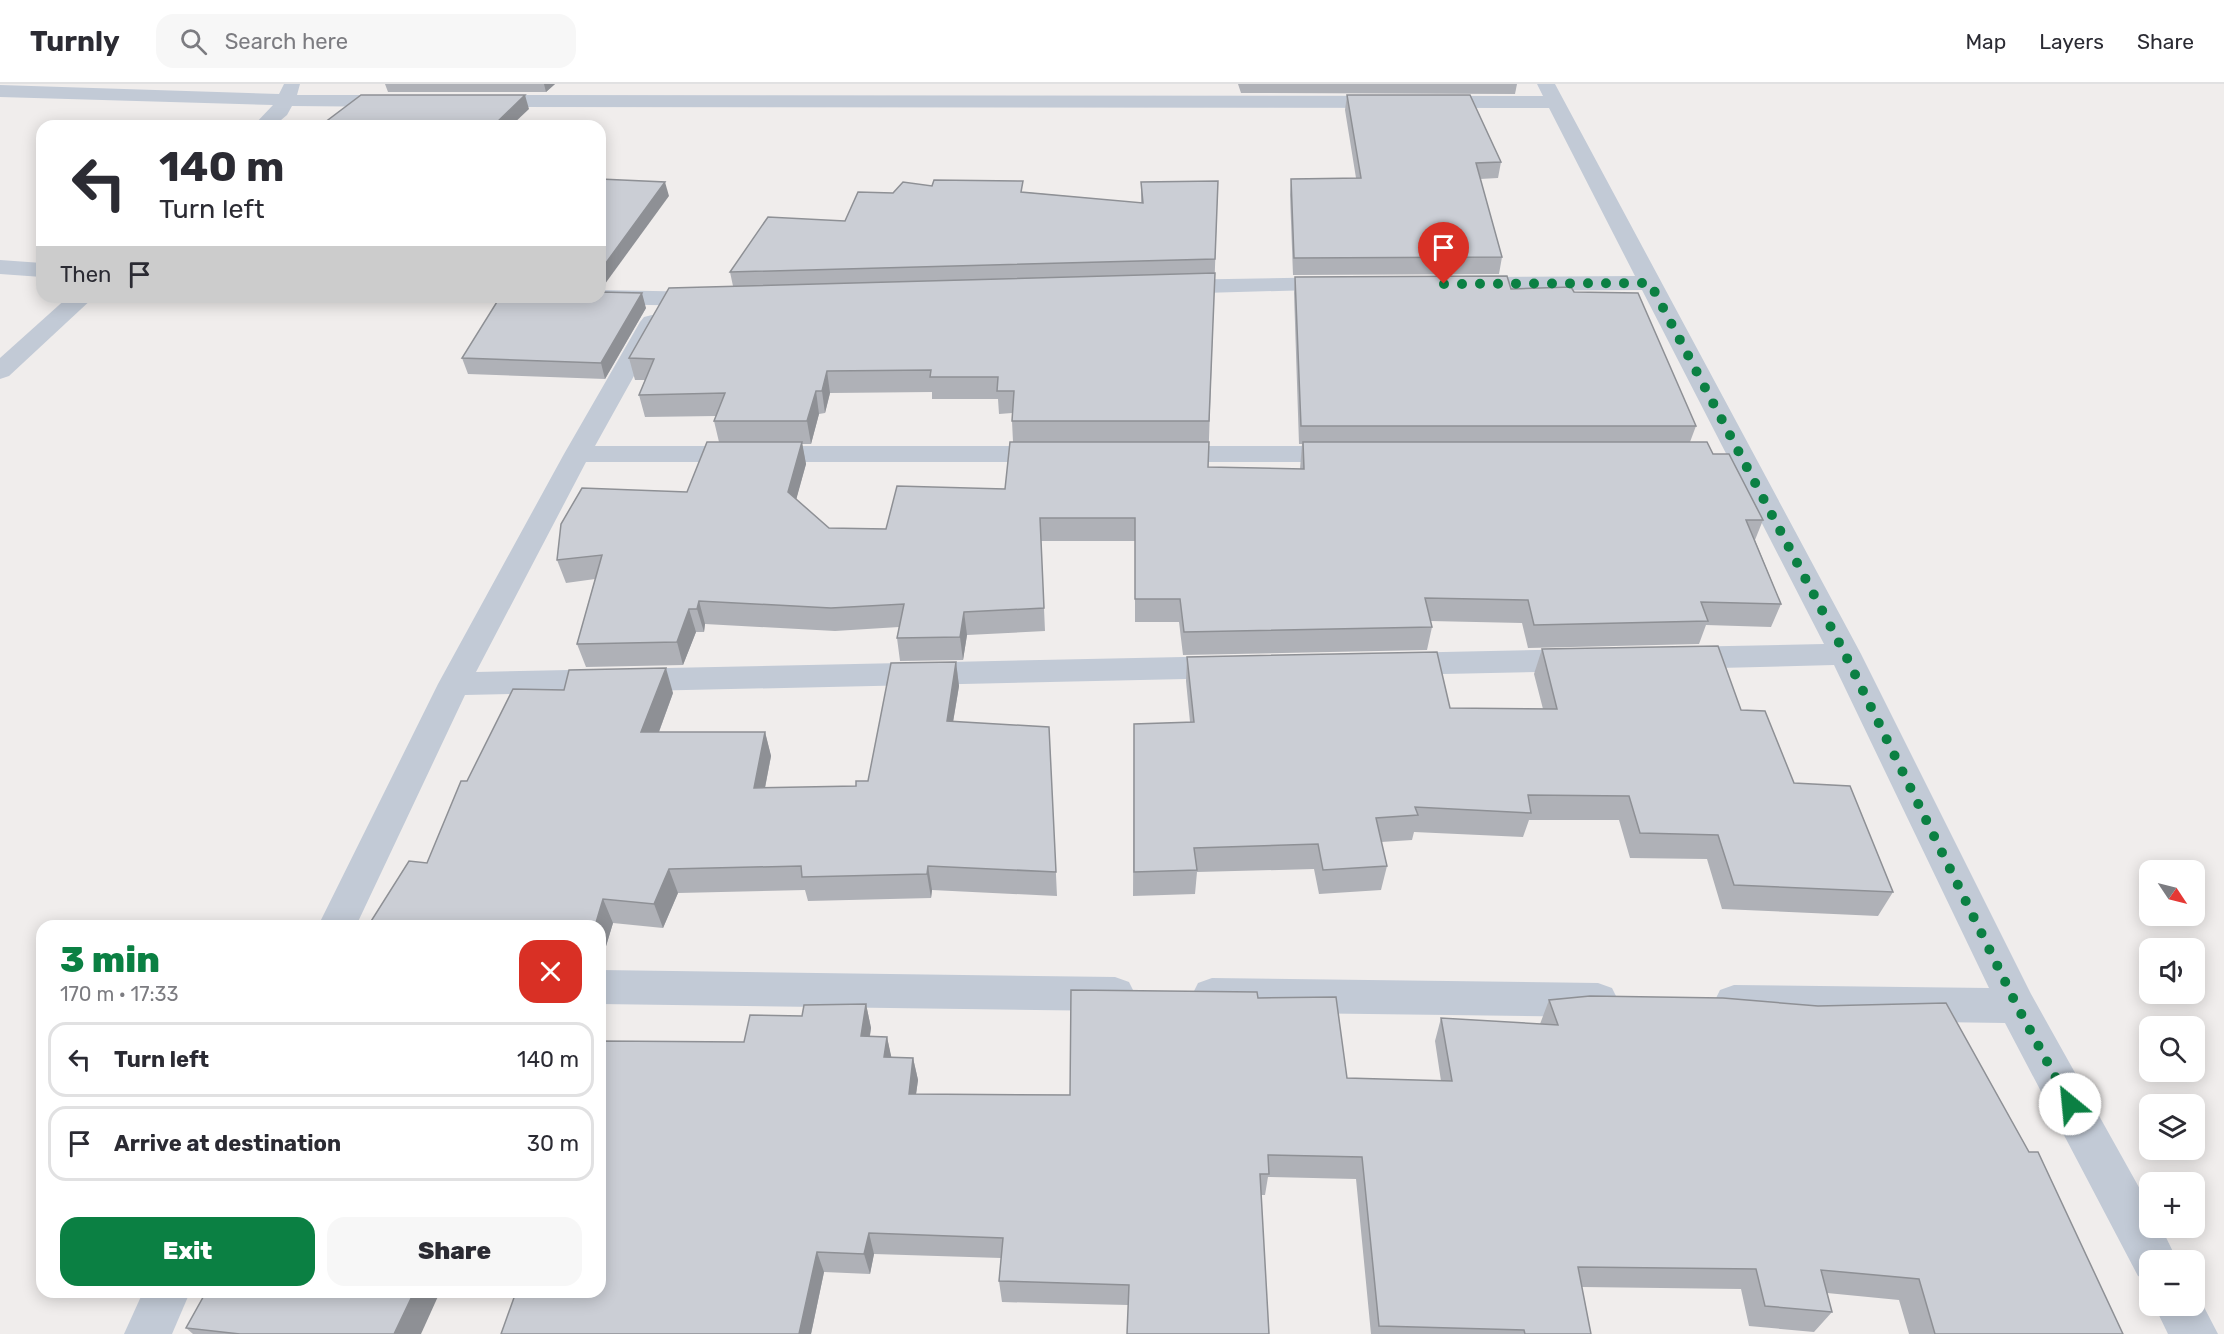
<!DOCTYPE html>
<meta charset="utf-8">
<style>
:root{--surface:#fff;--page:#f7f7f7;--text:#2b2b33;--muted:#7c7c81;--line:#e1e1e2;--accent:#0b8043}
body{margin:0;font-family:Rubik,sans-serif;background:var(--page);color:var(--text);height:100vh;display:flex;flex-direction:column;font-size:22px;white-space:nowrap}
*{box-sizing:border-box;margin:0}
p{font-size:20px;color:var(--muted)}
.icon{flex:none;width:33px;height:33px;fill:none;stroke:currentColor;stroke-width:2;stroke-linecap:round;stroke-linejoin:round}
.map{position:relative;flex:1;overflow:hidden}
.drawer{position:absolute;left:36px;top:836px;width:570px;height:378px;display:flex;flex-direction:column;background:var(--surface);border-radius:18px;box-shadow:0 3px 15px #0003}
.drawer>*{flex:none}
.top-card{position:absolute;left:36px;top:36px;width:570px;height:183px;border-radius:18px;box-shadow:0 3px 15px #0003;background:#fff;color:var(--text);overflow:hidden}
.needle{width:39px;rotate:125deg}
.fabs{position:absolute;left:2139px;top:776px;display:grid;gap:12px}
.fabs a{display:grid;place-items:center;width:66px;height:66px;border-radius:12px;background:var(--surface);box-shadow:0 3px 15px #0003;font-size:30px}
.pin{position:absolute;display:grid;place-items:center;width:51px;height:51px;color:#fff;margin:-62px -26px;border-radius:50% 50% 50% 0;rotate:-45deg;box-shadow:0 0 6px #0007}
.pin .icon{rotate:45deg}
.me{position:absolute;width:66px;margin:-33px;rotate:332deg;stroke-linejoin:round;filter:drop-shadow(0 0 4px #0008)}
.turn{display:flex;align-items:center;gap:21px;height:126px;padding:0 24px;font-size:27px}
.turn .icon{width:78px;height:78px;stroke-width:2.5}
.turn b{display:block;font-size:42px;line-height:51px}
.then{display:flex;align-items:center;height:57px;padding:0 24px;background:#0003;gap:12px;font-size:22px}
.round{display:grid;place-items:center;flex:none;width:63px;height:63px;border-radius:18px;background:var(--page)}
.overview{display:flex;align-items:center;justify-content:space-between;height:102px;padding:0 24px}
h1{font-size:36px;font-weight:800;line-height:45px;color:var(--accent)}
.action{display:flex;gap:12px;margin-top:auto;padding:12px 24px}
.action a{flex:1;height:69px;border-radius:18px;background:var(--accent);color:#fff;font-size:24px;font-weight:800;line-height:69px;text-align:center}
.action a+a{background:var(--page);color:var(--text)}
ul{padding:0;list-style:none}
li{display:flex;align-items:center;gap:18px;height:75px;margin:0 12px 9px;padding:0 12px;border:3px solid var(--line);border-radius:18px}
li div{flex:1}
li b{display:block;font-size:22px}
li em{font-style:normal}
header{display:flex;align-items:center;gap:36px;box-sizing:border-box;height:84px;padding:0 30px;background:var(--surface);border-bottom:2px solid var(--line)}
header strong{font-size:28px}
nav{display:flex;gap:33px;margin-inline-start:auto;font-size:21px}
.search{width:420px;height:54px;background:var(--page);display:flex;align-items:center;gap:15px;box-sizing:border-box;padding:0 21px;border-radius:18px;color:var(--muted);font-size:22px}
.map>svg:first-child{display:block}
</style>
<header>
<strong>Turnly</strong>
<div class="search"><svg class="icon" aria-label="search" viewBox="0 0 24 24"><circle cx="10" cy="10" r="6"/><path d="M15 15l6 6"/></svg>Search here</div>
<nav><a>Map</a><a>Layers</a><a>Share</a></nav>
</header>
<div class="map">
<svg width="2224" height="1250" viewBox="0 0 2224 1250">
<rect width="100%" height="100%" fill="#f0edec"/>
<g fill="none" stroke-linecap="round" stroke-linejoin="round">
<!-- street -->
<g fill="#c2cad6" fill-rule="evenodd">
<polygon points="284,0 300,0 297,11 400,11 409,17 400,23 292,22 287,31 274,42 253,42 273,21 0,13 0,1 279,10"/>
<polygon points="1537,0 1555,0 1861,570 2031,910 2150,1123 2150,1143 2161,1143 2177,1176 2150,1176 2150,1197 2138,1192 2005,939 1734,935 1720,930 1714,918 1720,906 1734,901 1989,904 1834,581 1678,585 1667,582 1662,574 1667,566 1678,563 1824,560 1642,206 1466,207 1458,205 1454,200 1458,195 1466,193 1635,192 1549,24 482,23 473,17 482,11 1543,12"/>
<polygon points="0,176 42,179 42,193 0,190"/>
<polygon points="1339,193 1347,195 1350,200 1347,205 1169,210 1161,208 1157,203 1161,198 1169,196"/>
<polygon points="600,206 706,208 714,210 718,215 714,220 706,222 594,220 586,218 582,213 600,213"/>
<polygon points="68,213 94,213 9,292 0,295 0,274"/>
<polygon points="652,231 660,233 664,238 595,362 1052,362 1062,364 1066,370 1062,376 1052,378 586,378 476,588 1231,572 1242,575 1247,583 1242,591 1231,594 465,611 356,842 318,842 438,600 564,370 640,238 644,233"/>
<polygon points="1164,362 1346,362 1356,364 1360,370 1356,376 1346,378 1164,378 1154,376 1150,370 1154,364"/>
<polygon points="1582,565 1593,568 1598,576 1593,584 1582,587 1396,591 1385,588 1380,580 1385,572 1396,569"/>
<polygon points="600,886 1115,893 1129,898 1135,910 1129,922 1115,927 600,920"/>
<polygon points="1212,894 1598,899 1612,904 1618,916 1612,928 1598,933 1212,928 1198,923 1192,911 1198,899"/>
<polygon points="2194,1204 2218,1250 2168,1250 2154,1221 2194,1221"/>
<polygon points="143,1208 190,1208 172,1250 124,1250"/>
</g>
</g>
<!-- wall -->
<g fill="#afb1b7" fill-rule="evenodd">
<polygon points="385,0 555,0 546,8 388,8"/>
<polygon points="1238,0 1517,0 1515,10 1241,9"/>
<polygon points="1347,11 1501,78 1498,94 1480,95 1502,173 1499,190 1293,191 1290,111 1291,95 1356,94 1345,26"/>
<path d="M1218 97 1208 383 1300 385 1302 360H1299L1294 209 1295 193 1574 208 1696 342 1690 358 1713 370 1763 436 1755 456 1781 520 1771 543 1706 541 1699 560 1528 564 1522 539 1430 537 1432 543 1427 566 1183 571 1179 538H1135V457H1041L1045 547 967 551 963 576 900 577 897 554 899 543 835 547 705 540 704 548H696L683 581 586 583 577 560 595 495 566 499 557 476 687 408 719 358 714 337 716 332 645 333 639 311 645 296H635L629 274 733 202 730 188 845 137 893 109 932 102 1024 108 1141 119V98ZM932 308V315H998L999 330 1012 329V337L1013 358 1005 405 886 445 829 444 796 415 806 380 802 360H811L819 330 825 329 830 309Z"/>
<polygon points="646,224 605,295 468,290 462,274"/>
<polygon points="1542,565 1741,626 1794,699 1893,808 1878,832 1722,825 1707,775 1630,774 1619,736 1529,736 1523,753 1414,748 1412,756 1381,758 1387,782 1381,806 1319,810 1314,785 1197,788 1195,810 1133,812 1134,640 1190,638 1186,597 1187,573 1450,624 1543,625 1534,590"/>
<polygon points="956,578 959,602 953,638 1049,643 1057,812 932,806 931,814 808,817 805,806 678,809 663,844 613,839 600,882 600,842 427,779 467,697 673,609 659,648 765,648 771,672 765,704 856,702 868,697"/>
<polygon points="1258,914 1347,994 1441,997 1435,957 1441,934 1540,940 1549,916 2123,1250 1909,1250 1899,1216 1827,1209 1832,1228 1814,1248 1749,1242 1741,1205 1582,1203 1591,1250 1371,1250 1356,1095 1268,1093 1265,1111 1261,1111 1128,1221 1002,1218 999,1197 1001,1174 874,1170 870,1190 824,1188 811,1250 501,1250 744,958 802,932 866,920 871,944 870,952 887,953 891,973 913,974 918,996 916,1010 1070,1011"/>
<polygon points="186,1244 421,1250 193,1250"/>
</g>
<!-- shaded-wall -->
<g fill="#8e9095">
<polygon points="544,0 555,0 546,8"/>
<polygon points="525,11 529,25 511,42 493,42"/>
<polygon points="665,98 669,112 602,204 600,204 600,187"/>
<polygon points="642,209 646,224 605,295 601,279"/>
<polygon points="827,287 830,309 825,329 822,307"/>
<polygon points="816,307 819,330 811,360 807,337"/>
<polygon points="802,358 806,380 792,431 788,408"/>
<polygon points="699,517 705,540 704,548 697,525"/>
<polygon points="689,525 696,548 683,581 677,558"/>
<polygon points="964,528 967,551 963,576 960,553"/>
<polygon points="956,578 959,602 949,662 947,637"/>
<polygon points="666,584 673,609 650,672 641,648"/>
<polygon points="765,648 771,672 760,729 754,704"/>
<polygon points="928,782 932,806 931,814 927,790"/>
<polygon points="669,785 678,809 663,844 654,820"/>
<polygon points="603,815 613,839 600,882 600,842 595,842"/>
<polygon points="866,920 871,944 866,975 861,952"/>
<polygon points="887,953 892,976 884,973"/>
<polygon points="913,974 918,996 913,1032 909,1010"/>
<polygon points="869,1149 874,1170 870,1190 864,1170"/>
<polygon points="817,1168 824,1188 811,1250 799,1250"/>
<polygon points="414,1208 440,1208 421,1250 394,1250"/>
</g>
<!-- building -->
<g fill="#cbced5" stroke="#8e9095" stroke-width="1.5">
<polygon points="361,11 525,11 493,42 320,42"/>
<polygon points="1347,11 1470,11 1501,78 1476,79 1502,173 1294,174 1291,95 1361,94"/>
<polygon points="600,95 665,98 600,187"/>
<polygon points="934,96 1023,97 1021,108 1143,119 1141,98 1218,97 1215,175 730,188 768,133 845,137 858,108 893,109 903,98 932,102"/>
<polygon points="1215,189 1209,337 1012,337 1014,307 997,307 998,293 930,293 931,286 827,287 822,307 816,307 807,337 714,337 725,309 639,311 654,275 629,274 669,204"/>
<polygon points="1507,192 1511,205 1571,203 1574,208 1638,209 1696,342 1301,342 1295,193"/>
<polygon points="600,208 642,209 601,279 462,274 500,213 600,213"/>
<polygon points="707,358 802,358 788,408 829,444 886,445 897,402 1005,405 1010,358 1209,358 1208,383 1304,385 1303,358 1707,358 1713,370 1729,370 1763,436 1746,436 1781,520 1701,518 1708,537 1534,541 1528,516 1425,514 1432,543 1184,548 1180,515 1135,515 1135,434 1040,434 1044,524 964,528 960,553 897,554 904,520 831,524 699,517 697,525 689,525 677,558 577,560 602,471 557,476 561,440 582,404 687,408"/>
<polygon points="1718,562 1741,626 1765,627 1794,699 1850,702 1893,808 1734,801 1718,751 1640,749 1629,712 1528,711 1531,729 1415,723 1418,731 1376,734 1387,782 1323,786 1318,760 1194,764 1197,786 1134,788 1134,640 1194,638 1187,573 1437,568 1450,624 1557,625 1542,565"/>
<polygon points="956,578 947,637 1049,643 1056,788 928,782 927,790 802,793 801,782 669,785 654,820 603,815 595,842 368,842 409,777 427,779 461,697 467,697 513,605 564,606 569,586 666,584 641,648 765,648 754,704 856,702 856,697 868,697 891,579"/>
<polygon points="1071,906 1257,908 1258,914 1336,913 1347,994 1452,997 1441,934 1558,941 1549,916 1590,912 1723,914 1818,922 1946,919 2029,1068 2038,1068 2123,1250 1935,1250 1919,1195 1821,1186 1832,1228 1765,1222 1756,1185 1578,1183 1591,1250 1525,1250 1524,1246 1379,1242 1362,1073 1268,1071 1269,1090 1260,1090 1269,1250 1127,1250 1129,1201 999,1197 1003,1154 869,1149 864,1170 817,1168 799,1250 501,1250 516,1208 600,1208 600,957 744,958 750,931 802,932 804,921 866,920 861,952 887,953 884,973 913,974 909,1010 1070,1011"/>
<polygon points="206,1208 414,1208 394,1250 240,1250 186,1244"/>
</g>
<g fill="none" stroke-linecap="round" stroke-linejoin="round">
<!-- route -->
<polyline stroke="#0b8043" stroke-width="10" stroke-dasharray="0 18" points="1444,200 1650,199 1845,570 2017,922 2070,1020"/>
</g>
</svg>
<div class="fabs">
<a><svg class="needle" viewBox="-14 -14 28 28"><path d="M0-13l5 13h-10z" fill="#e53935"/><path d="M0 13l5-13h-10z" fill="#7c7c81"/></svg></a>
<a><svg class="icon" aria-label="sound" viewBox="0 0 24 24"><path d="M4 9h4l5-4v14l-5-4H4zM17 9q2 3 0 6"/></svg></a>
<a><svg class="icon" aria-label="search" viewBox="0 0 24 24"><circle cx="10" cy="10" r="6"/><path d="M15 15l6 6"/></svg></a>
<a><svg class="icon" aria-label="layers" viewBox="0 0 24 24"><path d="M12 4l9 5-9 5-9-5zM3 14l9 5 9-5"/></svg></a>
<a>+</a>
<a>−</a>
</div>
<div class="pin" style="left:1444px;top:200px;background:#d93025"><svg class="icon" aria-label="arrive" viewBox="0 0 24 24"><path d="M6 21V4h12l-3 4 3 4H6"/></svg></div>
<svg class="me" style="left:2070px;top:1020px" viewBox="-20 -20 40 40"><circle r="19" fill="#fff"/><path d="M0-13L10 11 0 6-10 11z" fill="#0b8043"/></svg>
<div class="top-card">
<div class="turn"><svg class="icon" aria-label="left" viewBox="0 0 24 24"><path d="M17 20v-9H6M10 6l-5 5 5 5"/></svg><div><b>140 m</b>Turn left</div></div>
<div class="then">Then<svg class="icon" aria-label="arrive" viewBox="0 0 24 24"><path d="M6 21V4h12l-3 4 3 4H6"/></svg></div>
</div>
<section class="drawer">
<div class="overview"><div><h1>3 min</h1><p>170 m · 17:33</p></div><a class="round" style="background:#d93025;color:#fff"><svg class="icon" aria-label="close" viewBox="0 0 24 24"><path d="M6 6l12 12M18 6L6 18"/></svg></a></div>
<ul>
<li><svg class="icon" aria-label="left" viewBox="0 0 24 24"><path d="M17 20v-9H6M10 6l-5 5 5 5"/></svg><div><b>Turn left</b></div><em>140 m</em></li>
<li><svg class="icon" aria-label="arrive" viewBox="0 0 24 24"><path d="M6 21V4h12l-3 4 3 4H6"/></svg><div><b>Arrive at destination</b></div><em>30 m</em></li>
</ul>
<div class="action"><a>Exit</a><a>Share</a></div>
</section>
</div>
